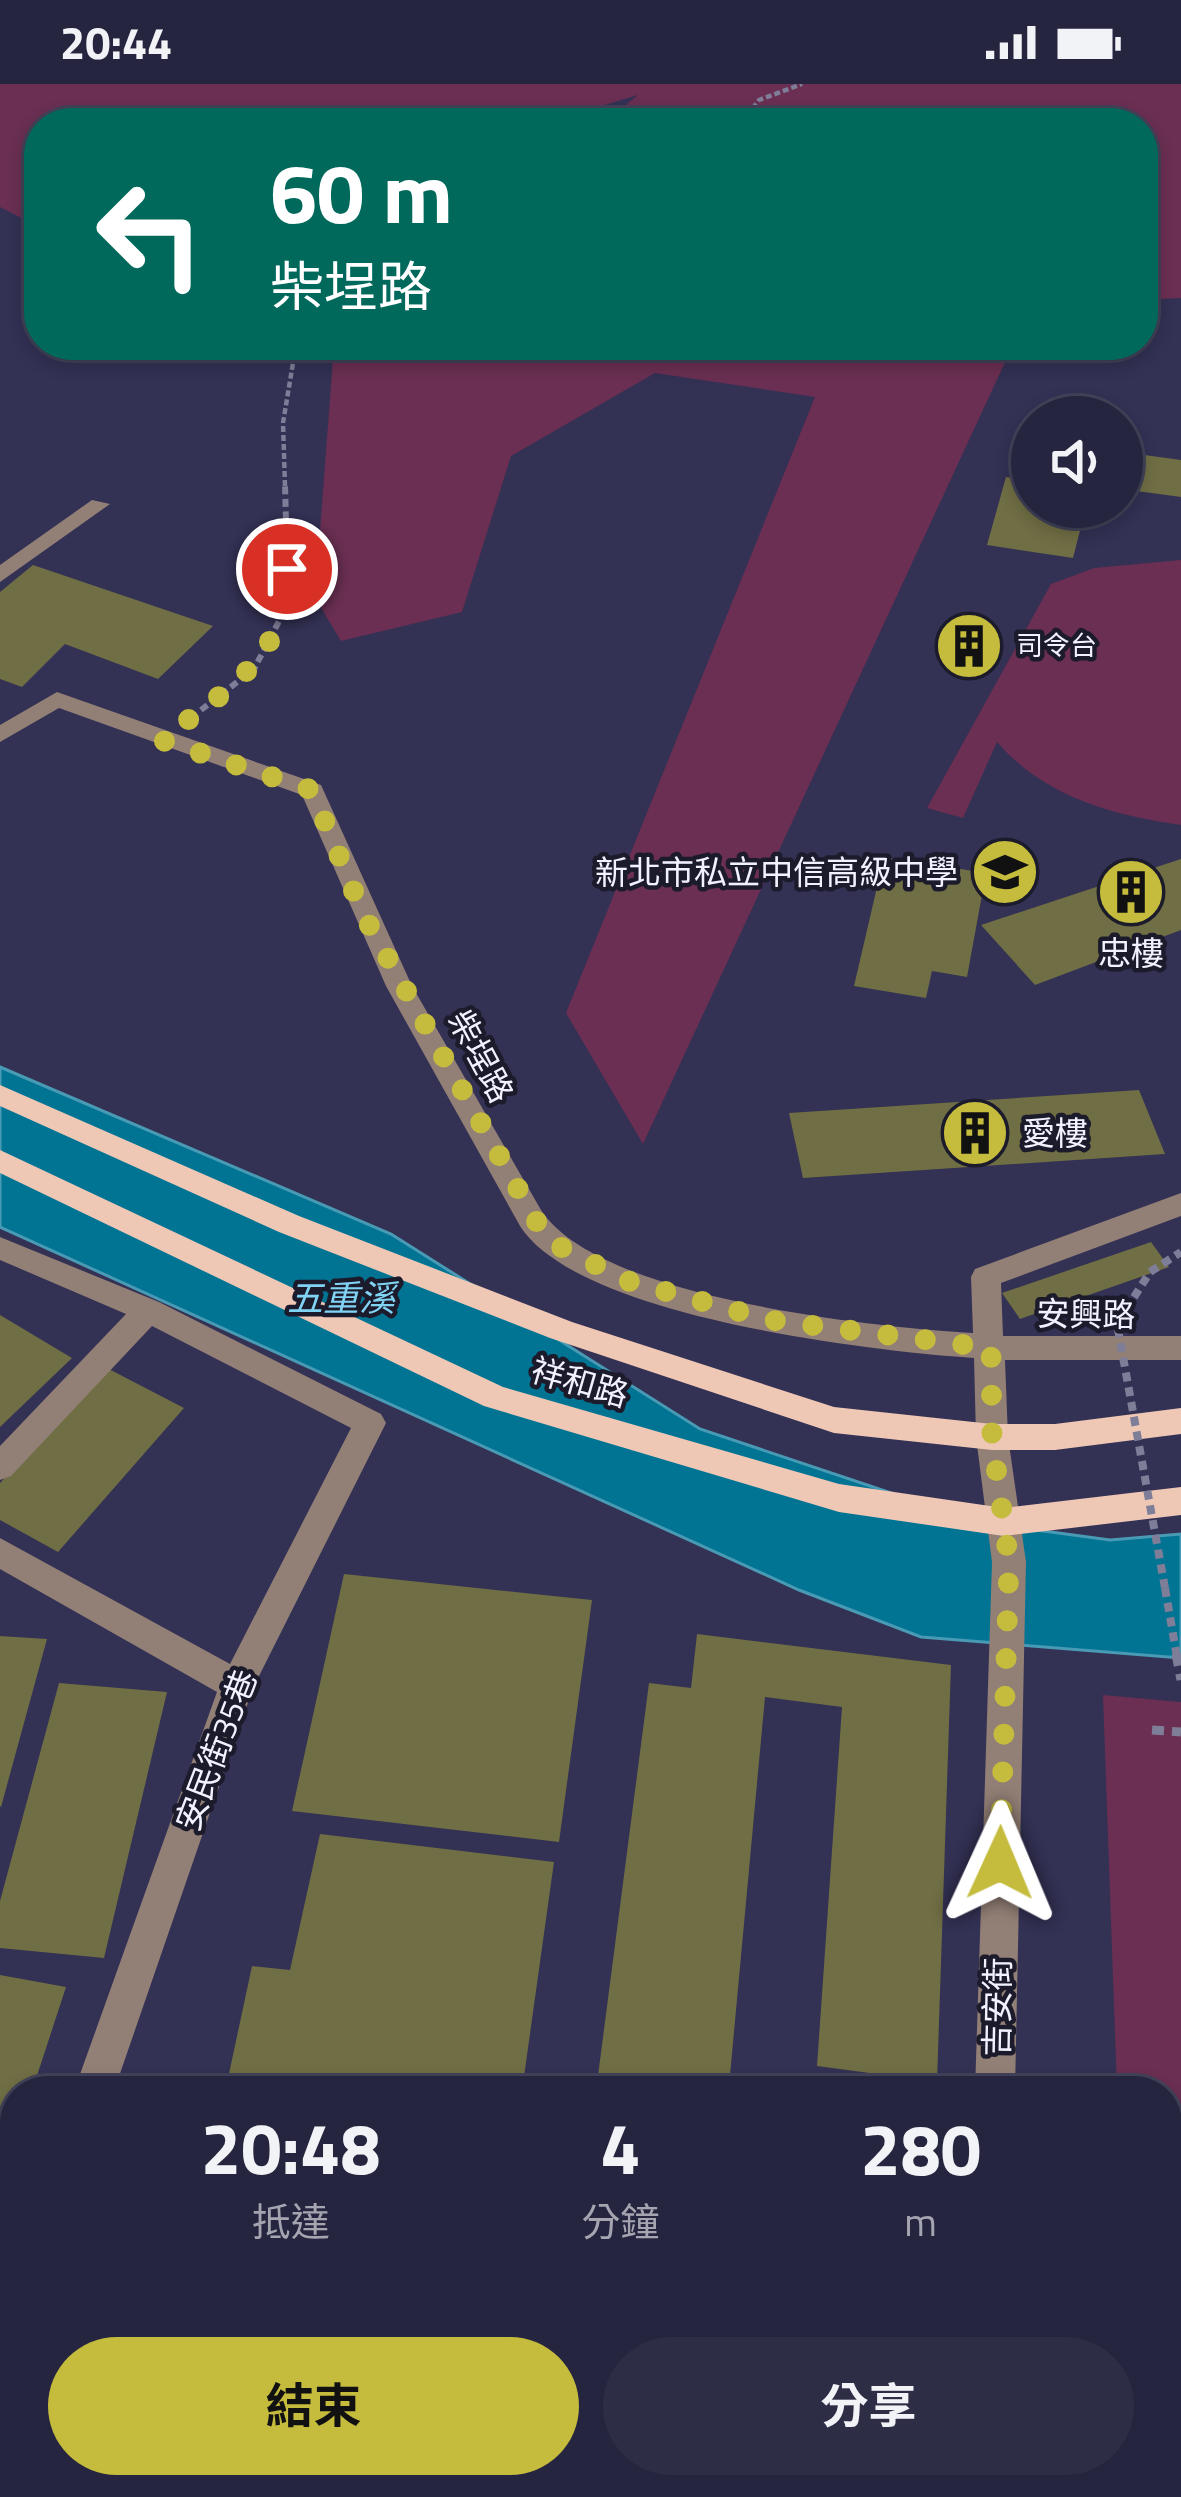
<!DOCTYPE html>
<html lang="zh-TW">
<meta charset="utf-8">
<style>
:root{--surface:#26253f;--page:#2e2d46;--text:#f1f3f6;--muted:#a4a5b0;--line:#424259;--accent:#c5bc3d}
body{margin:0;font-family:"Titillium Web","Noto Sans TC",sans-serif;background:var(--page);color:var(--text);height:100vh;display:flex;flex-direction:column;font-size:45px;white-space:nowrap}
*{box-sizing:border-box;margin:0}
p{font-size:39px;color:var(--muted)}
.icon{flex:none;width:66px;height:66px;fill:none;stroke:currentColor;stroke-width:2;stroke-linecap:round;stroke-linejoin:round}
.map{position:relative;flex:1;overflow:hidden}
.panel{position:absolute;left:0px;top:1992px;width:1182px;height:423px;display:flex;flex-direction:column;background:var(--surface);border-radius:48px 48px 0 0;box-shadow:0 6px 18px #0003,0 0 0 3px var(--line)}
.panel>*{flex:none}
.top-card{position:absolute;left:24px;top:24px;width:1134px;height:252px;border-radius:48px;box-shadow:0 6px 18px #0003,0 0 0 3px var(--line);background:#00695c;color:#fff;overflow:hidden}
.fabs{position:absolute;left:1011px;top:312px;display:grid;gap:24px}
.fabs a{display:grid;place-items:center;width:132px;height:132px;border-radius:50%;background:var(--surface);box-shadow:0 6px 18px #0003,0 0 0 3px var(--line);font-size:60px}
.pin{position:absolute;display:grid;place-items:center;width:102px;height:102px;color:#fff;margin:-51px;border:6px solid #fff;border-radius:50%;box-shadow:0 3px 12px #0007}
.me{position:absolute;width:132px;margin:-66px;rotate:1deg;stroke-linejoin:round;filter:drop-shadow(0 0 9px #0008)}
.turn{display:flex;align-items:center;gap:42px;height:252px;padding:0 48px;font-size:54px}
.turn .icon{width:156px;height:156px;stroke-width:2.5}
.turn b{display:block;font-size:84px;line-height:102px}
.eta{display:flex;justify-content:space-evenly;align-items:center;height:204px;text-align:center}
.eta b{font-size:72px;font-weight:700;line-height:84px}
.cta{display:flex;gap:24px;margin-top:auto;padding:24px 48px}
.cta a{flex:1;height:138px;border-radius:72px;background:var(--accent);color:#111;font-size:48px;font-weight:700;line-height:138px;text-align:center}
.cta a+a{background:var(--page);color:var(--text)}
.status{display:flex;justify-content:space-between;align-items:center;height:84px;padding:0 60px;background:var(--surface);direction:ltr}
.status svg{height:33px;fill:currentColor}
.map>svg:first-child{display:block}
</style>
<div class="status"><b>20:44</b><svg viewBox="0 0 49 12"><path d="M0 12V9h3v3zM5 12V6h3v6zM10 12V3h3v9zM15 12V0h3v12zM26 1h20v11H26zM47 4h2v5h-2z"/></svg></div>
<div class="map">
<svg width="1181" height="2413" viewBox="0 0 1181 2413">
<rect width="100%" height="100%" fill="#333154"/>
<!-- green -->
<g fill="#6a2f52">
<polygon points="0,0 1181,0 1181,214 1143,216 1143,39 604,39 638,11 545,39 39,39 39,143 0,123"/>
<polygon points="334,261 1013,261 643,1060 566,929 815,313 655,289 511,372 462,528 341,557 315,514"/>
<path d="M1181 476V741C1111 731 1045 713 997 658L963 734 927 724 1051 500 1094 484Z"/>
<polygon points="1103,1611 1181,1618 1181,2122 1167,2120 1167,2007 1117,2007"/>
</g>
<!-- water -->
<polygon fill="#017494" stroke="#499ab4" stroke-width="3" points="0,983 391,1150 700,1345 915,1417 1029,1445 1110,1456 1181,1450 1181,1574 921,1553 799,1506 0,1143"/>
<!-- building -->
<g fill="#706e44">
<polygon points="1122,368 1181,376 1181,413 1122,405"/>
<polygon points="1006,393 1032,397 1032,423 1086,423 1073,474 987,461"/>
<polygon points="33,481 213,542 158,595 65,560 22,603 0,595 0,508"/>
<polygon points="955,545 995,554 983,578 943,569"/>
<polygon points="884,773 986,789 967,893 932,887 926,914 854,902"/>
<polygon points="1181,775 1181,846 1035,901 981,841"/>
<polygon points="1139,1006 1165,1070 803,1094 789,1029"/>
<polygon points="1151,1158 1169,1183 1020,1235 1002,1209"/>
<polygon points="0,1231 72,1274 0,1343"/>
<polygon points="105,1283 184,1324 58,1468 0,1436 0,1399"/>
<polygon points="344,1490 592,1516 559,1758 292,1727"/>
<polygon points="697,1550 951,1581 937,1998 817,1982 842,1623 765,1613 729,2002 745,2007 596,2007 649,1599 691,1604"/>
<polygon points="0,1552 47,1555 1,1723 0,1722"/>
<polygon points="59,1599 167,1608 104,1874 0,1864 0,1817"/>
<polygon points="320,1750 554,1778 522,2007 288,2007 227,1999 252,1882 290,1886"/>
<polygon points="0,1891 66,1903 32,2007 15,2007 15,2038 0,2035"/>
<polygon points="807,1989 916,2004 916,2007 806,2007"/>
<polygon points="1167,2273 1181,2274 1181,2413 1053,2413 1052,2400 1167,2400"/>
</g>
<g fill="none" stroke-linecap="round" stroke-linejoin="round">
<!-- path-far3 -->
<g stroke="#7f7e98" stroke-width="4.5" stroke-dasharray="6 3" stroke-linecap="butt">
<polyline points="742,39 759,16 802,0"/>
<polyline points="285,402 283,339 296,261"/>
</g>
<!-- path-far2 -->
<polyline stroke="#7f7e98" stroke-width="6" stroke-dasharray="8 4.5" stroke-linecap="butt" points="201,626 254,585 288,520 285,399"/>
<!-- path-far1 -->
<polyline stroke="#7f7e98" stroke-width="8" stroke-dasharray="9 6" stroke-linecap="butt" points="1165,1504 1177,1573"/>
<!-- path -->
<g stroke="#7f7e98" stroke-width="9" stroke-dasharray="12 8" stroke-linecap="butt">
<polyline points="1176,1570 1181,1596"/>
<polyline points="1152,1646 1181,1648"/>
</g>
<!-- minor -->
<g fill="#927f76" fill-rule="evenodd">
<polygon points="92,416 110,420 0,498 0,481"/>
<path d="M57 608 321 701 412 902 541 1126C598 1214 872 1243 973 1249L971 1193 975 1185 1181 1109V1132L1001 1199 1003 1252H1181V1276H1005L1008 1353 1026 1478 1015 2007H975L992 1478 976 1353 974 1274C870 1267 578 1233 520 1142L386 902 302 711 59 624 0 658V641Z"/>
<polygon points="0,1153 159,1218 381,1330 386,1339 253,1604 114,2007 74,2007 217,1608 0,1485 0,1454 230,1580 351,1344 152,1242 11,1392 0,1396 0,1362 126,1230 0,1176"/>
<polygon points="0,2106 15,2109 15,2149 0,2146"/>
<polygon points="1167,2227 1181,2228 1181,2270 1167,2269"/>
<polygon points="983,2400 1027,2400 1029,2413 985,2413"/>
</g>
<!-- major -->
<g fill="#efc7b5" fill-rule="evenodd">
<polygon points="0,1001 299,1132 572,1238 834,1323 992,1340 1055,1340 1181,1324 1181,1350 1055,1366 992,1366 834,1349 550,1254 279,1148 0,1022"/>
<polygon points="0,1066 503,1303 839,1400 1004,1424 1181,1403 1181,1431 1004,1452 839,1428 484,1322 0,1089"/>
</g>
<!-- path-bridge -->
<polyline stroke="#7f7e98" stroke-width="8" stroke-dasharray="9 6" stroke-linecap="butt" points="1165,1504 1117,1240 1150,1188 1181,1168"/>
</g>
<g fill="none" stroke-linecap="round" stroke-linejoin="round">
<!-- route -->
<path stroke="#c5bc3d" stroke-width="21" stroke-dasharray="0 37.8" d="M287 485C290 572 223 609 161 656L312 706 363 830 547 1156 628 1197 770 1236 991 1264 992 1353 1009 1478 1000 1779"/>
</g>
<!-- icons -->
<defs>
<g id="building-disc" transform="scale(3.45)"><circle r="9.5" fill="#c5bc3d" stroke="#1c1b2b"/><path d="M-4-6H4V6H1V3H-1V6H-4ZM-2.5-4.3h1.7v1.8h-1.7ZM.8-4.3h1.7v1.8H.8ZM-2.5-1h1.7V.8h-1.7ZM.8-1h1.7V.8H.8Z" fill="#111"/></g>
<g id="school-disc" transform="scale(3.45)"><circle r="9.5" fill="#c5bc3d" stroke="#1c1b2b"/><path d="M0-5L7-2L0 1L-7-2ZM-4 1L0 2.5L4 1V4Q0 6-4 4Z" fill="#111"/></g>
</defs>
<g fill-rule="evenodd">
<use href="#building-disc" x="969" y="562"/>
<use href="#school-disc" x="1005" y="788"/>
<use href="#building-disc" x="1131" y="808"/>
<use href="#building-disc" x="975" y="1049"/>
</g>
<g text-anchor="middle" stroke-width="9" stroke-linejoin="round" paint-order="stroke">
<!-- far-poi labels -->
<g font-size="27" fill="#f1f1ff" stroke="#1c1b2b" text-anchor="start">
<text x="1016" y="571">司令台</text>
</g>
<!-- poi labels -->
<g font-size="33" fill="#f1f1ff" stroke="#1c1b2b" text-anchor="end">
<text x="958" y="800">新北市私立中信高級中學</text>
<text x="1131" y="881" text-anchor="middle">忠樓</text>
<text x="1022" y="1061" text-anchor="start">愛樓</text>
</g>
<!-- street labels -->
<g font-size="33" fill="#f1f1ff" stroke="#1c1b2b">
<text transform="translate(481 972) rotate(62)" y="12">柴埕路</text>
<text transform="translate(1086 1230) rotate(1)" y="12">安興路</text>
<text transform="translate(580 1298) rotate(16)" y="12">祥和路</text>
<text transform="translate(216 1666) rotate(-69)" y="12">安民街35巷</text>
<text transform="translate(997 1923) rotate(-89)" y="12">吉安街</text>
</g>
<!-- water labels -->
<g font-size="36" font-style="italic" fill="#81d3f4" stroke="#1c1b2b">
<text x="341" y="1227">五重溪</text>
</g>
</g>
</svg>
<div class="fabs">
<a><svg class="icon" aria-label="sound" viewBox="0 0 24 24"><path d="M4 9h4l5-4v14l-5-4H4zM17 9q2 3 0 6"/></svg></a>
</div>
<div class="pin" style="left:287px;top:485px;background:#d93025"><svg class="icon" aria-label="arrive" viewBox="0 0 24 24"><path d="M6 21V4h12l-3 4 3 4H6"/></svg></div>
<svg class="me" style="left:1000px;top:1779px" viewBox="-20 -20 40 40"><path d="M0-17L14 15 0 8-14 15z" fill="#c5bc3d" stroke="#fff" stroke-width="4"/></svg>
<div class="top-card">
<div class="turn"><svg class="icon" aria-label="left" viewBox="0 0 24 24"><path d="M17 20v-9H6M10 6l-5 5 5 5"/></svg><div><b>60 m</b>柴埕路</div></div>
</div>
<section class="panel">
<div class="eta">
<div><b>20:48</b><p>抵達</p></div>
<div><b>4</b><p>分鐘</p></div>
<div><b>280</b><p>m</p></div>
</div>
<div class="cta"><a>結束</a><a>分享</a></div>
</section>
</div>
